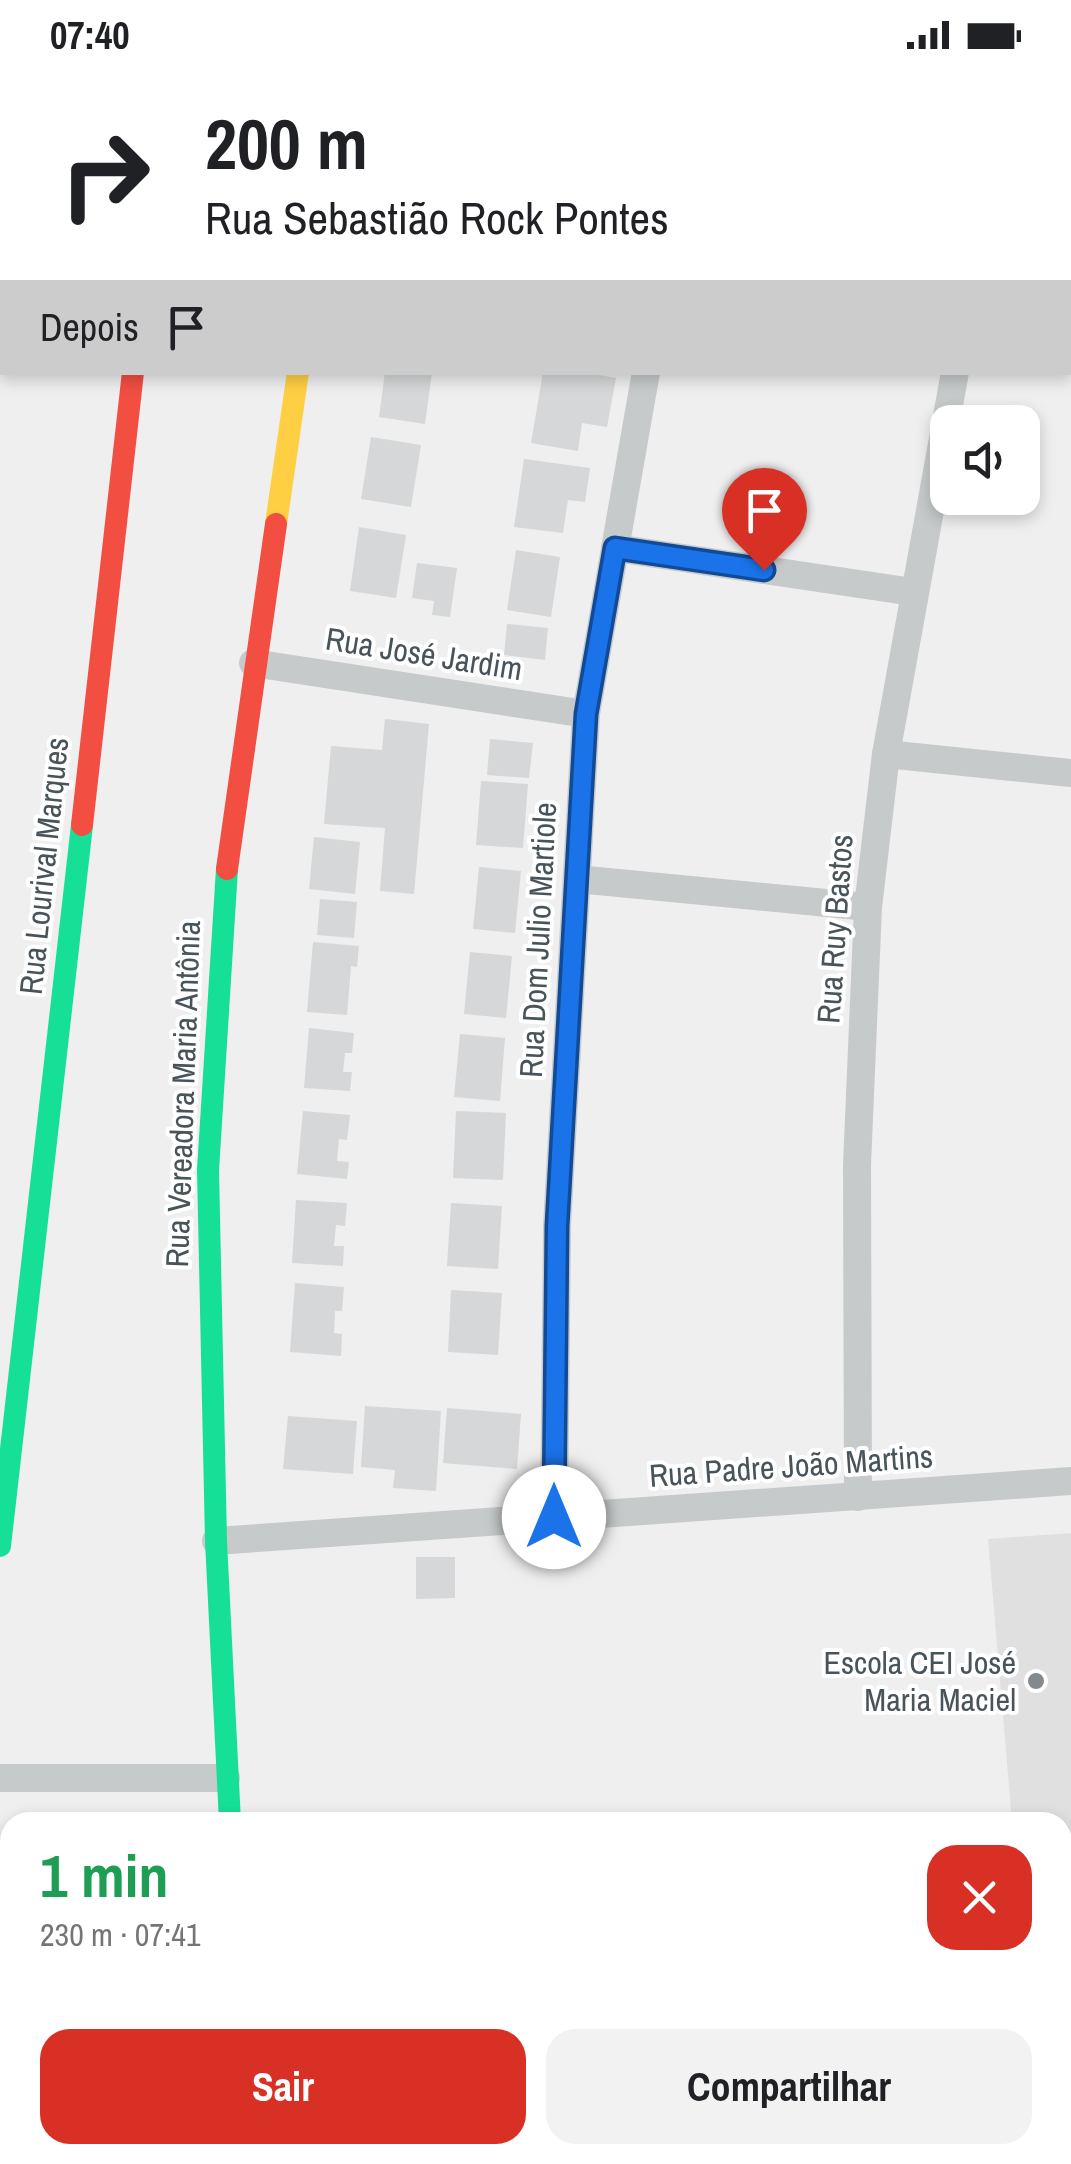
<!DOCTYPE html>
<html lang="pt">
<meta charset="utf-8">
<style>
:root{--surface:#fff;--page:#f2f2f2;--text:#202124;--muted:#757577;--accent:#d93025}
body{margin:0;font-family:"Archivo Narrow",sans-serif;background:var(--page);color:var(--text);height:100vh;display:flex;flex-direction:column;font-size:38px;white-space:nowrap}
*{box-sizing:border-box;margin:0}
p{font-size:32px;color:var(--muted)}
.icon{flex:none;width:55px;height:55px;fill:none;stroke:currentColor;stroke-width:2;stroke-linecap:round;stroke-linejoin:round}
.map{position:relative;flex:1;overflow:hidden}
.drawer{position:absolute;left:0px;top:1742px;width:1072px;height:352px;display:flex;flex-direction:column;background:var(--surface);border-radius:30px 30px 0 0;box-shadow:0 5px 15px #0003}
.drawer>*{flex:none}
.top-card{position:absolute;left:0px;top:0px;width:1072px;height:305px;box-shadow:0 5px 15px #0003;background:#fff;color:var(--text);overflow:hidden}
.fabs{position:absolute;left:930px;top:335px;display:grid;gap:20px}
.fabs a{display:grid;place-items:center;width:110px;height:110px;border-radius:20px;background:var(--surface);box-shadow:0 5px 15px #0003;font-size:50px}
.pin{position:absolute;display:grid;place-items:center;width:85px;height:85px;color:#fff;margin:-102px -42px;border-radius:50% 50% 50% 0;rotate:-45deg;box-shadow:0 0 10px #0007}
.pin .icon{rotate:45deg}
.me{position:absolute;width:110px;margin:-55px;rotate:0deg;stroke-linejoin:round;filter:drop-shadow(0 0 8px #0008)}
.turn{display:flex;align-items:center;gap:35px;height:210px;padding:0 40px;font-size:45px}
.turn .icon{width:130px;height:130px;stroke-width:2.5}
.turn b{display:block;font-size:70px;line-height:85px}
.then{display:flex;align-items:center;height:95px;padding:0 40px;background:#0003;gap:20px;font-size:38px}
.round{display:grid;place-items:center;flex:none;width:105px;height:105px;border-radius:30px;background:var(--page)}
.overview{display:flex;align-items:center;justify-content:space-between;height:170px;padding:0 40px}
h1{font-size:60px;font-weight:700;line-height:75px;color:#1e9e55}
.cta{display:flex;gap:20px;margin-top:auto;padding:20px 40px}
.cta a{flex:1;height:115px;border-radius:30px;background:var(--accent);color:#fff;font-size:40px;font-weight:700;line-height:115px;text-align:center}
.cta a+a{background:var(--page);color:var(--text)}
.status{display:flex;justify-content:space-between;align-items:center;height:70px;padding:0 50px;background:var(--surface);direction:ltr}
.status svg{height:28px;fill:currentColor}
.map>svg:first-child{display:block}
</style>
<div class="status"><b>07:40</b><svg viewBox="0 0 49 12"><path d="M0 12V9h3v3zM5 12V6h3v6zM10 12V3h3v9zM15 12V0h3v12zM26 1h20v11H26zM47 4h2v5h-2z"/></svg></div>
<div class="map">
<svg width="1071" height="2094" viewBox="0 0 1071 2094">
<rect width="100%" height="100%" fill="#efefef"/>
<!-- education -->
<polygon fill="#e1e0e1" points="1071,1463 1071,1823 1063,1824 1062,1752 1012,1752 988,1469"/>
<!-- building -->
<g fill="#d5d7d8">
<polygon points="385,302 432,302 425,354 379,347"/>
<polygon points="543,302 582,302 616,308 607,357 582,353 578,381 531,373"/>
<polygon points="371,367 421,375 411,437 361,429"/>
<polygon points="524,389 590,398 585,432 568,430 563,463 514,457"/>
<polygon points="359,457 406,465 396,528 350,521"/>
<polygon points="516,480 560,487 551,547 507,540"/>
<polygon points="417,493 457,498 450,547 432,545 434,531 412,528"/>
<polygon points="507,554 548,558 545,590 504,585"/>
<polygon points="385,649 429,654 414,824 380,821 385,758 324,754 331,676 382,680"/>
<polygon points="490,669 533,673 529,708 487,705"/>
<polygon points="481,711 528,714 523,778 476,775"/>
<polygon points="314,767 360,772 355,824 309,819"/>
<polygon points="479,797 521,801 515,863 473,859"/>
<polygon points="320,829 357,832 354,868 317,865"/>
<polygon points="313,872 359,876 357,897 351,896 347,945 307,942"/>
<polygon points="470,882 512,886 506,948 464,944"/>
<polygon points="309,958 354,963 352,983 345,983 343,1002 352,1002 350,1021 304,1018"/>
<polygon points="460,964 505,968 500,1031 454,1027"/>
<polygon points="303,1041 350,1045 347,1070 339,1069 337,1091 349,1092 347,1109 297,1104"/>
<polygon points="456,1041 506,1043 503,1110 453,1108"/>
<polygon points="296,1130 347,1133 345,1156 336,1155 334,1176 344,1176 343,1196 292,1193"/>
<polygon points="451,1133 502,1136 498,1199 447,1196"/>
<polygon points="295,1213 344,1217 342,1241 335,1241 334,1263 342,1264 341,1286 290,1282"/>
<polygon points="451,1220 502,1223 498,1285 448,1282"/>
<polygon points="365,1336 441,1341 436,1421 393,1418 395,1400 361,1397"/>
<polygon points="447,1338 521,1344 517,1399 443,1393"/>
<polygon points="288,1346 357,1351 353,1404 283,1399"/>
<polygon points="416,1487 455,1487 455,1528 416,1529"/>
<polygon points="148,2085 209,2085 209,2087 176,2094 150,2094"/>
<polygon points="367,2085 411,2085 412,2094 368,2094"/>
</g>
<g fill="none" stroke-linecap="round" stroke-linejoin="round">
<!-- street -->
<g stroke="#c7cacb" stroke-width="28">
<polyline points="362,2 363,0"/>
<polyline points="710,2 710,0"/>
<polyline points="1018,2 1019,0"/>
<polyline points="615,478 913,522"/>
<polyline points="253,593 586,644"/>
<polyline points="886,684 1071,703"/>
<polyline points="577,809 868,837"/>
<polyline points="858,1427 857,1095 868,837 886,684 955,302"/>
<polyline points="554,1447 557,1156 586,644 646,302"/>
<polyline points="216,1471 1071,1411"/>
<polyline points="0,1708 226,1708"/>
<polyline points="1062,1881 1071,1881"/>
<polyline points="0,1919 10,1920"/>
<polyline points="265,2085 266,2094"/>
<polyline points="607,2085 609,2094"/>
<polyline points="919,2085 921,2094"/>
</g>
<!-- fast -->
<g stroke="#16e098" stroke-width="22">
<polyline points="167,0 167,2"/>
<polyline points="227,799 208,1100 216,1471 230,1752"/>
<polyline points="0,1476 82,755"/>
</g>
<!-- slow -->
<polyline stroke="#ffcf43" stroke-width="22" points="276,454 298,302"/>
<!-- jam -->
<g stroke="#f24e42" stroke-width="22">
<polyline points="82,755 133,302"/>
<polyline points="227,799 276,454"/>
</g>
</g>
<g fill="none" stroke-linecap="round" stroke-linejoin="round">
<!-- route casing -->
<g stroke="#114b97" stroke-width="25">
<polyline id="route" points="554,1447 557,1156 586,644 615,478 764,500"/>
</g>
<!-- route -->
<use href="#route" stroke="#1a73e8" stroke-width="18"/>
</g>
<!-- markers -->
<circle fill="#828a8e" stroke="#fff" stroke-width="4" cx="1036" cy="1611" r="10"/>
<g text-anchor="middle" stroke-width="8" stroke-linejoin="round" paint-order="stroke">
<!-- street labels -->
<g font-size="32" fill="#48545a" stroke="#fff">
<text transform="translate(424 584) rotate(9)" y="11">Rua José Jardim</text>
<text transform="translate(44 796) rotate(-84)" y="11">Rua Lourival Marques</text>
<text transform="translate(835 859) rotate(-86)" y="11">Rua Ruy Bastos</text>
<text transform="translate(538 870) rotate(-87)" y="11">Rua Dom Julio Martiole</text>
<text transform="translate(183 1024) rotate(-88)" y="11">Rua Vereadora Maria Antônia</text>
<text transform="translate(791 1396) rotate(-4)" y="11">Rua Padre João Martins</text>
</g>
<!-- poi labels -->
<g font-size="32" fill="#48545a" stroke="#fff" text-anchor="end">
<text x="1016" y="1604">Escola CEI José<tspan x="1016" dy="37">Maria Maciel</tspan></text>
</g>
</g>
</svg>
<div class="fabs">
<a><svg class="icon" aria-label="sound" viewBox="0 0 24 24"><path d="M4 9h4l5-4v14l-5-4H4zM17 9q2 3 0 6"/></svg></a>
</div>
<div class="pin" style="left:764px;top:500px;background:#d93025"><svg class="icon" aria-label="arrive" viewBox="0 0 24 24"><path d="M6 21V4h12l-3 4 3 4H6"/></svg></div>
<svg class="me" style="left:554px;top:1447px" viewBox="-20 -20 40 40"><circle r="19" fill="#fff"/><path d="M0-13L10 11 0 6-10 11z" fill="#1a73e8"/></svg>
<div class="top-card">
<div class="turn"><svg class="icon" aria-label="right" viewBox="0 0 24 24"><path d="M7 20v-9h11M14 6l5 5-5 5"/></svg><div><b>200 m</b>Rua Sebastião Rock Pontes</div></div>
<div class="then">Depois<svg class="icon" aria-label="arrive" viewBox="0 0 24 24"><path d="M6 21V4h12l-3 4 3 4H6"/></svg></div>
</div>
<section class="drawer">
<div class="overview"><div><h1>1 min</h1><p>230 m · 07:41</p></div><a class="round" style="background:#d93025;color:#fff"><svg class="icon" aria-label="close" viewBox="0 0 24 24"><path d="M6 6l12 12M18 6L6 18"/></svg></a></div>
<div class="cta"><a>Sair</a><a>Compartilhar</a></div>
</section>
</div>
